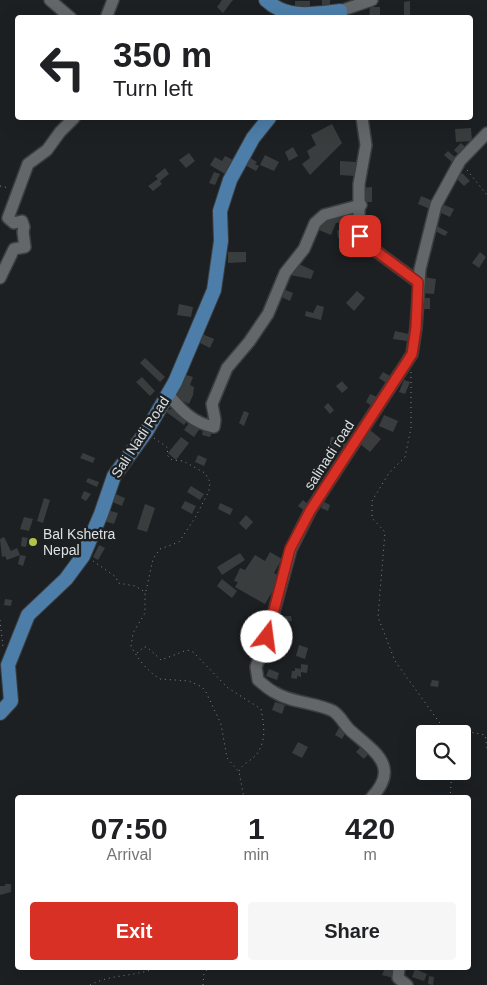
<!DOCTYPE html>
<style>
:root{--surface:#fff;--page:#f6f6f6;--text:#202124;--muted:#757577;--accent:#d93025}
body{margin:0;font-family:Arial,sans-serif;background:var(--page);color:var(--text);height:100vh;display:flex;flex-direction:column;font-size:19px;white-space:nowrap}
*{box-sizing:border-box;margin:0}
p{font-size:16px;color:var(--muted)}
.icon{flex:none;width:28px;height:28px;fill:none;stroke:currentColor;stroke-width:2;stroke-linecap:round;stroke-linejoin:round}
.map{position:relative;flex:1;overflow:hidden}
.side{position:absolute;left:15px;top:795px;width:456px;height:175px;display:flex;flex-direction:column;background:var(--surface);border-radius:5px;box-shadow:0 5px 20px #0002}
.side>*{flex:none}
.banner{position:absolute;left:15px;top:15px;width:458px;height:105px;border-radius:5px;box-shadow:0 5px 20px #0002;background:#fff;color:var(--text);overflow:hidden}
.buttons{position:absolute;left:416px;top:725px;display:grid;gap:10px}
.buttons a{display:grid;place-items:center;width:55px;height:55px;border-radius:5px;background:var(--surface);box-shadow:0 5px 20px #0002;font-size:25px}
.pin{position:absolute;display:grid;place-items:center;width:42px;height:42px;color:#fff;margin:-21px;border-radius:10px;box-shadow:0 2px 8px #0006}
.me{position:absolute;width:55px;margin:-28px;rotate:15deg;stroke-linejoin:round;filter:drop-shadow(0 0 4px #0008)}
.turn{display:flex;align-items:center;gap:18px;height:105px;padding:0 15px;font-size:22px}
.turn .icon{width:65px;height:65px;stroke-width:2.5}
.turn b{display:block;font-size:35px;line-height:42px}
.eta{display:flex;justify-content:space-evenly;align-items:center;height:85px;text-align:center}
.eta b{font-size:30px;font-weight:600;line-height:35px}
.primary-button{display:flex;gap:10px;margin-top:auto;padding:10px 15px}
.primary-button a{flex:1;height:58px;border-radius:5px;background:var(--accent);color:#fff;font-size:20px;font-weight:600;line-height:58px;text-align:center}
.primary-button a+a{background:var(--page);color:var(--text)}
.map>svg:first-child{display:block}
</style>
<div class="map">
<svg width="487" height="985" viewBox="0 0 487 985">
<rect width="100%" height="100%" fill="#1d2022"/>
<!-- building -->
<g fill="#393d3d">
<polygon points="222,0 233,0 223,13 217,7"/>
<rect x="322" y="0" width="8" height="5"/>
<rect x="295" y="1" width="15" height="7"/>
<polygon points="410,1 410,18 404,18 404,2"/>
<polygon points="370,7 380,7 380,18 369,18"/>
<polygon points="332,124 342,143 310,175 302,164 310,158 307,151 316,145 311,135"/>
<polygon points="471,128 472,141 456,142 455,129"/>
<polygon points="461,143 468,150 461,157 454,150"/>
<polygon points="293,147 298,156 289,161 285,152"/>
<polygon points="448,151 457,159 453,163 444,155"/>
<polygon points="189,153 195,161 186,168 179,160"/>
<polygon points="265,155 279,162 274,171 260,165"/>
<polygon points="225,156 233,160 225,174 210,165 215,157 222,161"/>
<polygon points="247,156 257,162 255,164 259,166 256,171 243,164"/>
<polygon points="340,161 356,162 355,176 340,175"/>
<polygon points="165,168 169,174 160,181 162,184 153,191 148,186 158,179 155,176"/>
<polygon points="214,172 220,174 215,185 209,183"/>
<polygon points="462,173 470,181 464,186 456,178"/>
<polygon points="372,187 372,202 364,202 363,188"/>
<polygon points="421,196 433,201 430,209 418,204"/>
<polygon points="442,204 454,209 450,217 439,212"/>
<polygon points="355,209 354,221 336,223 331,235 314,228 319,222"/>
<polygon points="437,226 448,232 445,236 435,231"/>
<polygon points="337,230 346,234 344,239 338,238"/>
<polygon points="228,252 246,252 246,262 228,263"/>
<polygon points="480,252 486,257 479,268 472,263"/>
<polygon points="299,264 314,271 311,279 290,275"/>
<polygon points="423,277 436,279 434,294 421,293"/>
<polygon points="283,289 293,293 290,301 279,296"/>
<polygon points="357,291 365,298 354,311 346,303"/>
<rect x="423" y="298" width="7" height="11"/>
<polygon points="179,304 193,307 191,317 177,315"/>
<polygon points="317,305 324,307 321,320 305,316 306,311 313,313"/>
<polygon points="395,331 409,334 407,341 393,339"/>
<polygon points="200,333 214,339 210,348 196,341"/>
<polygon points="145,358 165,377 160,382 140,363"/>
<polygon points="383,372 390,376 386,383 379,378"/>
<polygon points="183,374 193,377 190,385 194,387 193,395 189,404 173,396"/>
<polygon points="142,377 155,391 150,396 136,382"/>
<polygon points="404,380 410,382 405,394 399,392"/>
<polygon points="342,381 348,388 342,393 336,386"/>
<polygon points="370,394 377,397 372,406 366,402"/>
<polygon points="328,403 334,410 330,414 324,407"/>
<polygon points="173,408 187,421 184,425 165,411"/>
<polygon points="244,411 249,413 244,426 239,423"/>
<polygon points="384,415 398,421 393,432 379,426"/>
<polygon points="191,420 201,427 194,437 184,430"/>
<polygon points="204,427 213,429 210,437 202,435"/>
<polygon points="370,430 381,439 370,452 359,443"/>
<polygon points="181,437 189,443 176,460 168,453"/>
<polygon points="331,437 346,438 345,449 329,448"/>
<polygon points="83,453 95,458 93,463 80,458"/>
<polygon points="198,455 207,459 204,466 195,462"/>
<polygon points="88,478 99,482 97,487 86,482"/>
<polygon points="191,486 204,494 200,500 187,492"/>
<polygon points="84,491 91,494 86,501 81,498"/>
<polygon points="113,493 125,498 122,506 110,501"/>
<polygon points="44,498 50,500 43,523 37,521"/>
<polygon points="303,500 309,505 304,510 298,506"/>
<polygon points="185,501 196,506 192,514 181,508"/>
<polygon points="324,502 330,505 328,511 321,508"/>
<polygon points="220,503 233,509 230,515 218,509"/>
<polygon points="145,504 155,508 147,532 137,529"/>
<polygon points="107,510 118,513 114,524 104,521"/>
<polygon points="246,515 253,522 246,530 239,523"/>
<polygon points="24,517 33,519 29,531 20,529"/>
<polygon points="4,537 11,551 17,548 20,555 7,560 5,556 2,557 0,539"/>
<polygon points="22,537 28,538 26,547 21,546"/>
<polygon points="99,545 105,548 98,560 93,557"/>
<polygon points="270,552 282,559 274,573 281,577 265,604 235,587 238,582 234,581 240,568 245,570 255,555 265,561"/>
<polygon points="240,553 245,560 222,575 217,567"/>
<polygon points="20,555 26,556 23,566 18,564"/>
<polygon points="222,579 237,591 232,598 217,586"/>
<polygon points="5,599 12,600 11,606 4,605"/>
<polygon points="279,616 291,616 292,621 280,622"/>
<polygon points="299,645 308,648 305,659 296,656"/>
<polygon points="301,664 308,665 307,673 301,672 301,677 297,676 297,679 291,678 292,671 295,671 295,668 301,669"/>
<polygon points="269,669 279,673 277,680 266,676"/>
<polygon points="432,680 439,681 438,687 430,686"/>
<polygon points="275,702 285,705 282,714 272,710"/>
<polygon points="340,726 347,730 342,739 335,735"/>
<polygon points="298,742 308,747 302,758 292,753"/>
<polygon points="363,744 371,751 364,759 356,752"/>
<polygon points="5,884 11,884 11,892 0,895 0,886 5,886"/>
<polygon points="385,968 398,968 393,978 382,975"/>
<polygon points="415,969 427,974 424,981 412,977"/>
<polygon points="429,976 434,977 433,985 428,984"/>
</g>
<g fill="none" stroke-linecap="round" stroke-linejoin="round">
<!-- minor casing -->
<g stroke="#3b3e3f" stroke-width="14">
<g id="minor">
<polyline points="50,0 71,18"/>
<polyline points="340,11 372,0"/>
<polyline points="106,18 113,0"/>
<polyline points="362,118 366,145 359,184 359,231 365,243 418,282"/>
<polyline points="0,278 14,249 25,247 23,232 24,227 22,221 14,223 8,218 28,164 47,150 60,132 74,118"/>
<path d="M168 394C181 410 193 423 214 427L215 420 212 404 227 368 249 342 268 314 285 273 304 249 315 223 324 215 361 205"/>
<path d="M371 798C401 767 375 752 351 731 344 725 341 716 333 711 315 702 291 703 274 692 268 689 263 684 258 680L256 667 267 637 291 549 310 511 412 354 416 328 420 269 436 205 460 161 487 133"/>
<polyline points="399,968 398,978 407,985"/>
</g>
</g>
<!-- major casing -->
<g stroke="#3b3e3f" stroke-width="16">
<g id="major">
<path d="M266 0C287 20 314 14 340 11L339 18"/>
<polyline points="0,713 11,701 8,665 28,615 66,579 83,556 101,514 114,476 146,432 175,382 214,290 221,241 220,211 230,180 253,138 269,118"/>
</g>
</g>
<!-- path -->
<g stroke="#838687" stroke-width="1" stroke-dasharray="1 4" stroke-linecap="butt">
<polyline points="467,170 487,195"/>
<polyline points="0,186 9,188"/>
<polyline points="411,372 411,428 405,457 389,473 372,501 372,518 385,532 378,617 395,661 442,726 444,734"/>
<path d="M93 561 116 577 118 583 135 586 145 592V613L133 633 131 646C138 659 147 671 160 679L189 681 202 687 206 692 221 724 227 758 239 772 244 798"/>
<polyline points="146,591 153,559 160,549 179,542 195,518 209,491 210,482 205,473 183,461 172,460 167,455 168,448 154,438"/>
<polyline points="0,620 3,647"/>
<path d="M137 653 144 647H147L161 660 187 650 193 652 228 688 261 709C264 725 267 741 256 755 251 761 243 763 239 771"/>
<polyline points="443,727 485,735 487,748"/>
<polyline points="450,798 452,771"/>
<path d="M90 985C111 974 134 977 156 968"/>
<polyline points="203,985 204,973 209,968"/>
</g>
<!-- minor -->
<use href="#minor" stroke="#636769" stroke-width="11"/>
<!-- major -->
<use href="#major" stroke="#4d7ea9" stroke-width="14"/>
</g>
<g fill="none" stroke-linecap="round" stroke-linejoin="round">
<!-- route casing -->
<g stroke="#8d1f18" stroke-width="12">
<polyline id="route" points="267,637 290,549 310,511 412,354 416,328 418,282 365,243 360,236"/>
</g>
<!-- route -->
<use href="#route" stroke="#d93025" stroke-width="9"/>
</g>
<!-- markers -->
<circle fill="#b2c34c" stroke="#1d2022" stroke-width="2" cx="33" cy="542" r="5"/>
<g text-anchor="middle" stroke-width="5" stroke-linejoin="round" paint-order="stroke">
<!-- street labels -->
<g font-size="14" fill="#dee1e2" stroke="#1d2022">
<text transform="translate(140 437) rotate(-57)" y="5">Sali Nadi Road</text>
<text transform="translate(329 455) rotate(-57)" y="5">salinadi road</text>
</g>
<!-- poi labels -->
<g font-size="14" fill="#dee1e2" stroke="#1d2022" text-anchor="start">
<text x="43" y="539">Bal Kshetra<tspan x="43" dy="16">Nepal</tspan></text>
</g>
</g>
</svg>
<div class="buttons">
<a><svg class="icon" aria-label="search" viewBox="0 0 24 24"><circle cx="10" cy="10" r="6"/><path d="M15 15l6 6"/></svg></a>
</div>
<div class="pin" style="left:360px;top:236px;background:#d93025"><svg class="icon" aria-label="arrive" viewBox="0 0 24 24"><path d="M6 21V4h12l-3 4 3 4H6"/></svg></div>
<svg class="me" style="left:267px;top:637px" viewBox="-20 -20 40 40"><circle r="19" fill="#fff"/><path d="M0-13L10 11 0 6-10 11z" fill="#d93025"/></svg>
<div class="banner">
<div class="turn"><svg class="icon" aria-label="left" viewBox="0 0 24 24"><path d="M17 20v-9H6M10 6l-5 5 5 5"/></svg><div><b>350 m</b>Turn left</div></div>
</div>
<section class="side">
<div class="eta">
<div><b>07:50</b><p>Arrival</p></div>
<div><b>1</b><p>min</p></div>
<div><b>420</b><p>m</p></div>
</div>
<div class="primary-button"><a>Exit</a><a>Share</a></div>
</section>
</div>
